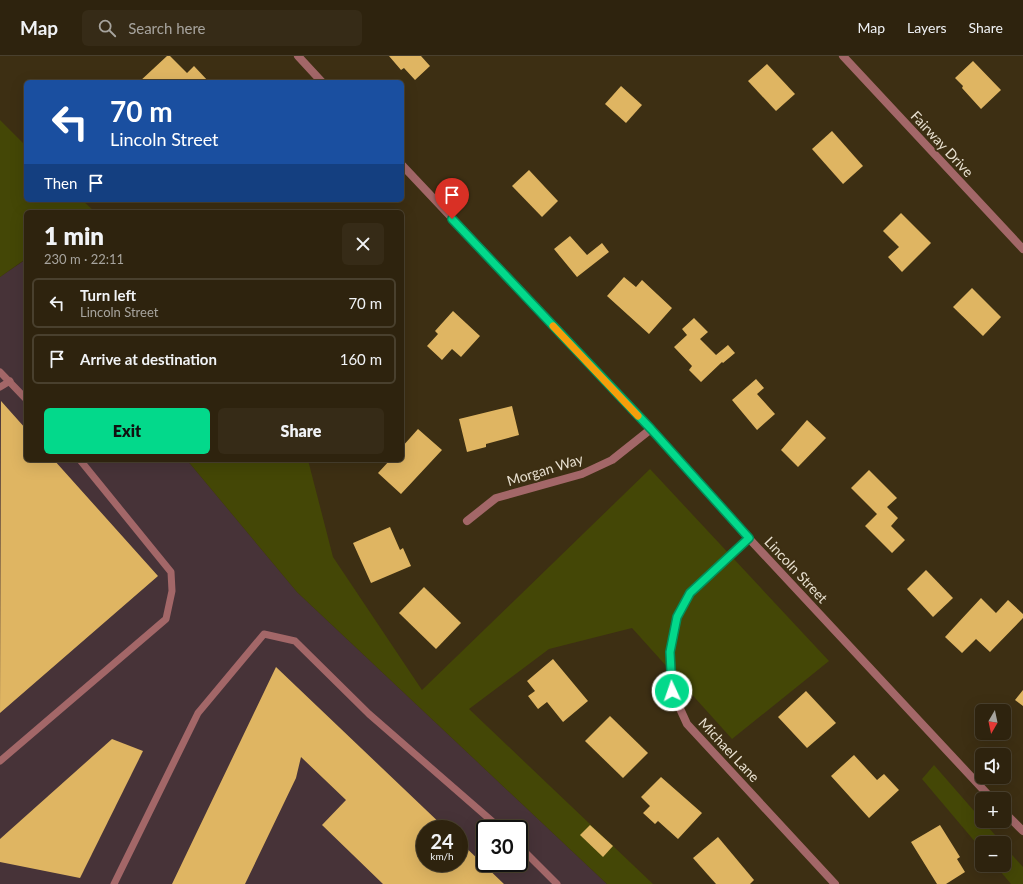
<!DOCTYPE html>
<meta charset="utf-8">
<style>
:root{--surface:#2e230e;--page:#362b17;--text:#f1f3f6;--muted:#a7a49e;--line:#49402e;--accent:#03d98b}
body{margin:0;font-family:Lato,sans-serif;background:var(--page);color:var(--text);height:100vh;display:flex;flex-direction:column;font-size:15px;white-space:nowrap}
*{box-sizing:border-box;margin:0}
p{font-size:13px;color:var(--muted)}
.icon{flex:none;width:22px;height:22px;fill:none;stroke:currentColor;stroke-width:2;stroke-linecap:round;stroke-linejoin:round}
.map{position:relative;flex:1;overflow:hidden}
.side{position:absolute;left:24px;top:154px;width:380px;height:252px;display:flex;flex-direction:column;background:var(--surface);border-radius:6px;box-shadow:0 4px 16px #0002,0 0 0 1px var(--line)}
.side>*{flex:none}
.guide{position:absolute;left:24px;top:24px;width:380px;height:122px;border-radius:6px;box-shadow:0 4px 16px #0002,0 0 0 1px var(--line);background:#1a4fa0;color:#fff;overflow:hidden}
.needle{width:26px;rotate:189deg}
.tools{position:absolute;left:975px;top:648px;display:grid;gap:8px}
.tools a{display:grid;place-items:center;width:36px;height:36px;border-radius:6px;background:var(--surface);box-shadow:0 4px 16px #0002,0 0 0 1px var(--line);font-size:20px}
.speed{position:absolute;left:416px;top:764px;display:flex;gap:8px;font-size:20px;font-weight:700;text-align:center}
.speed>*{display:grid;place-content:center;width:52px;height:52px;border-radius:50%;background:var(--surface);box-shadow:0 4px 16px #0002,0 0 0 1px var(--line);line-height:1}
.speed small{font-size:10px;font-weight:400}
.speed .limit{border:2px solid #111;border-radius:6px;background:#fff;color:#111}
.pin{position:absolute;display:grid;place-items:center;width:34px;height:34px;color:#fff;margin:-41px -17px;border-radius:50% 50% 50% 0;rotate:-45deg;box-shadow:0 0 4px #0007}
.pin .icon{rotate:45deg}
.me{position:absolute;width:44px;margin:-22px;rotate:357deg;stroke-linejoin:round;filter:drop-shadow(0 0 3px #0008)}
.turn{display:flex;align-items:center;gap:14px;height:84px;padding:0 20px;font-size:18px}
.turn .icon{width:52px;height:52px;stroke-width:2.5}
.turn b{display:block;font-size:28px;line-height:34px}
.then{display:flex;align-items:center;height:38px;padding:0 20px;background:#0003;gap:8px;font-size:15px}
.round{display:grid;place-items:center;flex:none;width:42px;height:42px;border-radius:6px;background:var(--page)}
.headline{display:flex;align-items:center;justify-content:space-between;height:68px;padding:0 20px}
h1{font-size:24px;font-weight:800;line-height:30px}
.primary-button{display:flex;gap:8px;margin-top:auto;padding:8px 20px}
.primary-button a{flex:1;height:46px;border-radius:6px;background:var(--accent);color:#111;font-size:16px;font-weight:800;line-height:46px;text-align:center}
.primary-button a+a{background:var(--page);color:var(--text)}
ul{padding:0;list-style:none}
li{display:flex;align-items:center;gap:12px;height:50px;margin:0 8px 6px;padding:0 12px;border:2px solid var(--line);border-radius:6px}
li div{flex:1}
li b{display:block;font-size:15px}
li em{font-style:normal}
header{display:flex;align-items:center;gap:24px;box-sizing:border-box;height:56px;padding:0 20px;background:var(--surface);border-bottom:1px solid var(--line)}
header strong{font-size:19px}
nav{display:flex;gap:22px;margin-inline-start:auto;font-size:14px}
.search{width:280px;height:36px;background:var(--page);display:flex;align-items:center;gap:10px;box-sizing:border-box;padding:0 14px;border-radius:6px;color:var(--muted);font-size:15px}
.map>svg:first-child{display:block}
</style>
<header>
<strong>Map</strong>
<div class="search"><svg class="icon" aria-label="search" viewBox="0 0 24 24"><circle cx="10" cy="10" r="6"/><path d="M15 15l6 6"/></svg>Search here</div>
<nav><a>Map</a><a>Layers</a><a>Share</a></nav>
</header>
<div class="map">
<svg width="1023" height="828" viewBox="0 0 1023 828">
<rect width="100%" height="100%" fill="#3d2f13"/>
<!-- industrial -->
<path fill="#473338" fill-rule="evenodd" d="M25 204 26 404H187L297 536 607 828H0V221ZM425 773H459V807H425ZM485 773H519V807H485Z"/>
<!-- green -->
<g fill="#444706">
<polygon points="0,64 26,90 26,144 82,144 95,156 26,156 26,206 24,204 0,221"/>
<polygon points="187,404 308,404 333,501 422,634 650,413 829,605 732,683 632,572 549,593 469,653 653,828 607,828 297,536"/>
<polygon points="934,709 1002,787 982,787 982,794 922,723"/>
<polygon points="1004,790 1023,811 1023,828 1011,828 995,809 1004,809"/>
</g>
<!-- building -->
<g fill="#dfb562">
<polygon points="167,0 170,0 187,17 194,10 209,26 139,26"/>
<polygon points="389,0 421,0 430,10 415,24 404,12 401,14"/>
<polygon points="973,5 1001,34 981,53 962,32 963,30 955,22"/>
<polygon points="767,8 795,38 776,55 748,25"/>
<polygon points="621,30 642,49 626,67 605,48"/>
<polygon points="832,75 863,110 843,128 812,93"/>
<polygon points="529,114 558,145 542,161 512,130"/>
<polygon points="901,157 931,187 902,216 888,201 899,191 883,175"/>
<polygon points="570,180 587,199 602,187 609,196 577,221 554,193"/>
<polygon points="624,221 636,231 642,224 672,252 649,278 607,240"/>
<polygon points="972,232 1001,261 983,280 953,251"/>
<polygon points="453,255 480,280 461,301 452,293 442,304 427,290 438,278 435,275"/>
<polygon points="694,262 708,276 700,283 716,299 728,289 735,297 723,307 722,306 701,326 689,314 692,310 674,291 687,279 682,273"/>
<polygon points="756,323 764,332 757,338 775,358 757,374 732,344"/>
<polygon points="1,345 26,373 26,404 54,404 158,520 0,657"/>
<polygon points="512,350 519,379 486,388 486,391 467,396 459,363"/>
<polygon points="807,364 826,382 798,411 781,394"/>
<polygon points="418,373 442,394 401,438 378,417 390,404 402,404 402,391"/>
<polygon points="869,414 897,442 887,451 898,462 891,470 905,484 892,497 865,470 877,458 851,432"/>
<polygon points="390,471 400,494 403,492 411,510 371,527 353,487"/>
<polygon points="926,514 953,542 933,561 907,533"/>
<polygon points="424,531 461,567 436,593 399,557"/>
<polygon points="981,542 996,557 1008,544 1023,558 1023,562 990,596 976,583 962,597 945,581"/>
<polygon points="553,603 588,645 563,666 547,646 538,653 528,640 535,635 527,625"/>
<polygon points="276,611 446,773 425,773 425,807 459,807 459,785 504,828 383,828 322,769 346,744 301,701 296,722 245,828 172,828"/>
<polygon points="1023,634 1023,650 1015,644"/>
<polygon points="806,635 836,667 807,692 778,661"/>
<polygon points="610,660 648,697 623,722 585,685"/>
<polygon points="112,683 143,695 80,822 0,806 0,783"/>
<polygon points="854,699 877,724 884,718 899,734 869,762 831,720"/>
<polygon points="661,721 702,757 678,783 658,765 655,768 643,757 650,750 641,741"/>
<polygon points="590,769 613,790 603,801 580,779"/>
<polygon points="940,769 960,801 957,803 965,816 946,828 937,828 911,786"/>
<polygon points="718,781 754,824 750,828 716,828 693,802"/>
</g>
<g fill="none" stroke-linecap="round" stroke-linejoin="round">
<!-- service -->
<g stroke="#a36768" stroke-width="7">
<polyline points="0,316 26,343"/>
<polyline points="0,331 10,325"/>
<polyline points="0,705 166,563 172,535 171,516 80,404"/>
<polyline points="519,790 557,828"/>
<polyline points="114,828 198,657 264,578 295,585 369,658 501,773"/>
</g>
<!-- minor -->
<g stroke="#a36768" stroke-width="8">
<polyline points="298,0 322,26"/>
<polyline points="843,0 1023,193"/>
<polyline points="402,109 651,373 743,476 992,743"/>
<polyline points="467,465 496,442 582,418 612,404 651,373"/>
<polyline points="749,482 690,537 677,561 670,595 672,635 687,668 835,828"/>
<polyline points="1004,756 1023,775"/>
</g>
</g>
<g fill="none" stroke-linecap="round" stroke-linejoin="round">
<!-- route casing -->
<g stroke="#028d5a" stroke-width="10">
<polyline id="route" points="452,163 651,373 749,482 690,537 677,561 670,596 672,635"/>
</g>
<!-- route -->
<use href="#route" stroke="#03d98b" stroke-width="7"/>
<!-- slow -->
<polyline stroke="#f59e0b" stroke-width="7" points="553,270 638,360"/>
</g>
<g text-anchor="middle" stroke-width="4" stroke-linejoin="round" paint-order="stroke">
<!-- street labels -->
<g font-size="14" fill="#e9e1d1" stroke="#3d2f13">
<text transform="translate(942 88) rotate(47)" y="5">Fairway Drive</text>
<text transform="translate(545 414) rotate(-17)" y="5">Morgan Way</text>
<text transform="translate(796 514) rotate(47)" y="5">Lincoln Street</text>
<text transform="translate(729 694) rotate(47)" y="5">Michael Lane</text>
</g>
</g>
</svg>
<div class="tools">
<a><svg class="needle" viewBox="-14 -14 28 28"><path d="M0-13l5 13h-10z" fill="#e53935"/><path d="M0 13l5-13h-10z" fill="#a7a49e"/></svg></a>
<a><svg class="icon" aria-label="sound" viewBox="0 0 24 24"><path d="M4 9h4l5-4v14l-5-4H4zM17 9q2 3 0 6"/></svg></a>
<a>+</a>
<a>−</a>
</div>
<div class="speed"><div>24<small>km/h</small></div><div class="limit">30</div></div>
<div class="pin" style="left:452px;top:163px;background:#d93025"><svg class="icon" aria-label="arrive" viewBox="0 0 24 24"><path d="M6 21V4h12l-3 4 3 4H6"/></svg></div>
<svg class="me" style="left:672px;top:635px" viewBox="-20 -20 40 40"><circle r="17" fill="#03d98b" stroke="#fff" stroke-width="3"/><path d="M0-11L8 9 0 5-8 9z" fill="#fff"/></svg>
<div class="guide">
<div class="turn"><svg class="icon" aria-label="left" viewBox="0 0 24 24"><path d="M17 20v-9H6M10 6l-5 5 5 5"/></svg><div><b>70 m</b>Lincoln Street</div></div>
<div class="then">Then<svg class="icon" aria-label="arrive" viewBox="0 0 24 24"><path d="M6 21V4h12l-3 4 3 4H6"/></svg></div>
</div>
<section class="side">
<div class="headline"><div><h1>1 min</h1><p>230 m · 22:11</p></div><a class="round"><svg class="icon" aria-label="close" viewBox="0 0 24 24"><path d="M6 6l12 12M18 6L6 18"/></svg></a></div>
<ul>
<li><svg class="icon" aria-label="left" viewBox="0 0 24 24"><path d="M17 20v-9H6M10 6l-5 5 5 5"/></svg><div><b>Turn left</b><p>Lincoln Street</p></div><em>70 m</em></li>
<li><svg class="icon" aria-label="arrive" viewBox="0 0 24 24"><path d="M6 21V4h12l-3 4 3 4H6"/></svg><div><b>Arrive at destination</b></div><em>160 m</em></li>
</ul>
<div class="primary-button"><a>Exit</a><a>Share</a></div>
</section>
</div>
